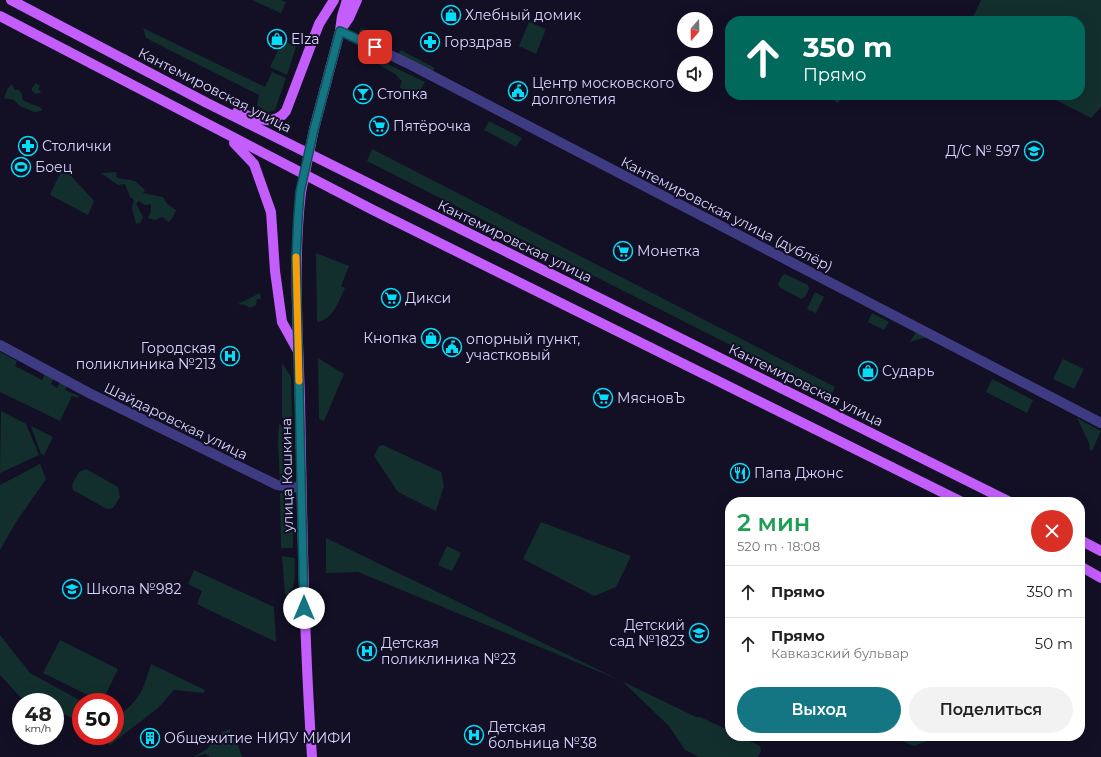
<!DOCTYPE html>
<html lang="ru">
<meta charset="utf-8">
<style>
:root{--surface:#fff;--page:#f2f2f2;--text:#222;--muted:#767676;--line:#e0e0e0;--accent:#157683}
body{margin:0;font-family:Montserrat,sans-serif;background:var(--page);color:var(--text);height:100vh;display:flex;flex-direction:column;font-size:15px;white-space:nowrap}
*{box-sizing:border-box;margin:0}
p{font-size:13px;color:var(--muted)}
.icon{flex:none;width:22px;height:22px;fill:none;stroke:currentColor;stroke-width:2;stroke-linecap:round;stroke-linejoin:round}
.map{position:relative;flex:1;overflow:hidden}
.panel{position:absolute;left:725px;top:497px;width:360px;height:244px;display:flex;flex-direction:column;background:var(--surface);border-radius:16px;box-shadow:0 4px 16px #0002}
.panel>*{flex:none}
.guide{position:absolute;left:725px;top:16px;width:360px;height:84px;border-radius:16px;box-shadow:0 4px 16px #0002;background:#00695c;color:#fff;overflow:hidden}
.needle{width:26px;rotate:200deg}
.controls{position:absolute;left:677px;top:12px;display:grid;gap:8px}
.controls a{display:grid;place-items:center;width:36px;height:36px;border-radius:50%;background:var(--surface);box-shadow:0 4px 16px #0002;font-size:20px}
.speed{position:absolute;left:12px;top:693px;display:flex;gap:8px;font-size:20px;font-weight:700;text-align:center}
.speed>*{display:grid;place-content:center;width:52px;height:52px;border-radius:50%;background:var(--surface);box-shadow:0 4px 16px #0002;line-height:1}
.speed small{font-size:10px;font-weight:400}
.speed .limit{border:6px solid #d22;background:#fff;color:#111}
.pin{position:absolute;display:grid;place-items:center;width:34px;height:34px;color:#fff;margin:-17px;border-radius:8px;box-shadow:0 2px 6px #0006}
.me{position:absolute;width:44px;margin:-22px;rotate:0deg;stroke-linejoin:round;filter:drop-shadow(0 0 3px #0008)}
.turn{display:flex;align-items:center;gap:14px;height:84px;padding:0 12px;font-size:18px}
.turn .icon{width:52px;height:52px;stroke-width:2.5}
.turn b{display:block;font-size:28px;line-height:34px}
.round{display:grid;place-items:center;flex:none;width:42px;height:42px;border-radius:21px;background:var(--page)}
.headline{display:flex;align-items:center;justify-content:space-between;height:68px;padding:0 12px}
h1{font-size:24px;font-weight:600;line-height:30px;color:#1e9e55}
.button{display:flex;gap:8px;margin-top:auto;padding:8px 12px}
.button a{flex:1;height:46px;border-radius:24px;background:var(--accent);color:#fff;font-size:16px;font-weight:600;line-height:46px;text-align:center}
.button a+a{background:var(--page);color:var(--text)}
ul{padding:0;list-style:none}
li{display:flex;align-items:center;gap:12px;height:52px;padding:0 12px;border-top:1px solid var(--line)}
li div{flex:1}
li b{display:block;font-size:15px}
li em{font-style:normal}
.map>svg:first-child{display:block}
</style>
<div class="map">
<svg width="1101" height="757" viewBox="0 0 1101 757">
<rect width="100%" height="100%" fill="#130f25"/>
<!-- green -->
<g fill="#122f2e">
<polygon points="252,0 281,0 286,2 281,13"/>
<polygon points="981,0 1101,0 1101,107 1091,118 1046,95 1080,95 1080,21 971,21"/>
<polygon points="529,22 546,29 536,54 519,46"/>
<polygon points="143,28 265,87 272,72 286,78 275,110 268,112 257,106 259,95 146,38"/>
<polygon points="361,28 390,43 388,47 359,32"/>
<polygon points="283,40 296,47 287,75 270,67"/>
<polygon points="401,50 435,68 432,73 397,55"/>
<polygon points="377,59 425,82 419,93 411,90 408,95 400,87 402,81 395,74 378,64"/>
<polygon points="36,83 40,86 38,89 41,91 40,93 36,94 32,91 32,88"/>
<path d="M12 84 15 90H19L22 94V99C28 104 35 104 41 108L42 111 34 112 20 106 14 100 4 98 8 88Z"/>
<polygon points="825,95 843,95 838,103"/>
<polygon points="489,121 522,138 516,147 484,130"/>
<polygon points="372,149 835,387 831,396 367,161"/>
<polygon points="63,167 94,201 88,215 50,195"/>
<polygon points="116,172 117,178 135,181 145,190 143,193 163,197 167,204 176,210 173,217 169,222 162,217 155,220 148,218 151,211 151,204 145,205 139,201 136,204 143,217 140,223 136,224 132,208 134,200 130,197 125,184 118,185 101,173"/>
<path d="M316 253 349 266 341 286 345 288C338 302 333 320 317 322Z"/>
<polygon points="785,274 808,285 809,289 805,297 801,299 779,287 778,284 782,276"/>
<polygon points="815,292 824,297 816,313 807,309"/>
<polygon points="260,293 261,299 257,299 256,305 250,308 245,305 238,304"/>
<polygon points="872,313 889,322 884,330 868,322"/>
<polygon points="916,332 927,337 910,342"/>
<polygon points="0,352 17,361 15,366 42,380 47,370 56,375 51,384 57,388 62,379 69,383 65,390 79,396 78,398 72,396 60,421 0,392"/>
<polygon points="318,358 344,374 324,421 319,419"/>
<polygon points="1063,359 1084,369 1074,389 1053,379"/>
<polygon points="282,363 291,377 292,416 286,420 282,417"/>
<polygon points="992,379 1033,400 1027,413 986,392"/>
<polygon points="1,411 26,424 39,455 0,473"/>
<polygon points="1077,418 1101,431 1092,451 1090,450 1089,443"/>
<polygon points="279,424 292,432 294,476 289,481 280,481 278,442"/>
<polygon points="31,426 53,437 44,455 41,454"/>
<polygon points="383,445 441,472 444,486 436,511 398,492 374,456 379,446"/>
<polygon points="40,464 46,479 16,522 0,550 0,485"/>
<polygon points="86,469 118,487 120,497 113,508 107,509 73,490 72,485 79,472"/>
<polygon points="280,493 290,494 293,500 293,548 281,548"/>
<polygon points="541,522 631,556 616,587 594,596 523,559"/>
<polygon points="326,538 696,717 700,717 730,731 730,736 739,736 760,746 761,751 758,757 699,757 685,750 669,726 622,681 358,572 326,573"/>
<polygon points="447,546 461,553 452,571 438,565"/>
<path d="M282 556 295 558C294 570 298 590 285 595Z"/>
<polygon points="194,570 274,607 276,642 197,604 202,591 188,584"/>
<polygon points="0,635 30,673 83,702 81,702 81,722 55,710 55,702 23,700 0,675"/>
<polygon points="60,640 118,669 102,702 43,673"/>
<path d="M151 664 205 690 204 693 174 690 158 708 110 745 100 736H115V719C140 699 142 694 151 664Z"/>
<polygon points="230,729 230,737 237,742 242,757 210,757 206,754 193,757 207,749 221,733"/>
<polygon points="891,736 940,736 914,746"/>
</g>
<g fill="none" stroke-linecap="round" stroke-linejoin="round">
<!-- minor -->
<g stroke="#3f3b83" stroke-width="10">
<polyline points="340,31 411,65 1101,423"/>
<polyline points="0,345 89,393 277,485 301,488"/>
</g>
<!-- major -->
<g stroke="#c35dfc" stroke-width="10">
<polyline points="11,0 207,103 1010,502"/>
<polyline points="0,16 373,210 962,502"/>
<polyline points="340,31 349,18 357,0"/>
<path d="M237 112C253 117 274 128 286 111L319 24 334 0"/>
<polyline points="314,129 340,31 342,16 347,0"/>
<polyline points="234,143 254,164 271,212 275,271 282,322 298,351"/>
<path d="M301 192C293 261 298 331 300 400 302 519 304 638 312 757"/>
<polyline points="1080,540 1101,551"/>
<polyline points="1080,566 1101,578"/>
</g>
<!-- major-bridge -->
<polyline stroke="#c35dfc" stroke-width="10" points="301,192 314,129"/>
</g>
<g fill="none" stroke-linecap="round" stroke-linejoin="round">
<!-- route casing -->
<g stroke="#0e4d55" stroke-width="10">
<polyline id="route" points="304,608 296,259 298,217 300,192 314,129 340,31 375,47"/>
</g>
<!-- route -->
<use href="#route" stroke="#157683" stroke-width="7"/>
<!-- slow -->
<polyline stroke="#f59e0b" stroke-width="7" points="296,257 299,381"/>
</g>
<!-- icons -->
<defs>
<g id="shop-ring" transform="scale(1)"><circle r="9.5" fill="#130f25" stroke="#05ddf9" stroke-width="1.5"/><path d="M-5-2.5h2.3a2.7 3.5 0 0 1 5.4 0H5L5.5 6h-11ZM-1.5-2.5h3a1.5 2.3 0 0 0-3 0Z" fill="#05ddf9"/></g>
<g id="pharmacy-ring" transform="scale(1)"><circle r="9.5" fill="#130f25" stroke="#05ddf9" stroke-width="1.5"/><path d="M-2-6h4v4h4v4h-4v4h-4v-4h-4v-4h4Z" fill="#05ddf9"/></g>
<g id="civic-ring" transform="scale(1)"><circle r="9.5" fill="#130f25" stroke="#05ddf9" stroke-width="1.5"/><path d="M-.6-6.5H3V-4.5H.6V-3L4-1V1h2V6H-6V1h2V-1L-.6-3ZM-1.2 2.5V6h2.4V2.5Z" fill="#05ddf9"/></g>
<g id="bar-ring" transform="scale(1)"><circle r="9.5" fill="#130f25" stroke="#05ddf9" stroke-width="1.5"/><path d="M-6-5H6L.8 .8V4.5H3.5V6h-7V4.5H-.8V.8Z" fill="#05ddf9"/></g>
<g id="supermarket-ring" transform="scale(1)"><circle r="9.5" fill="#130f25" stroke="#05ddf9" stroke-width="1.5"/><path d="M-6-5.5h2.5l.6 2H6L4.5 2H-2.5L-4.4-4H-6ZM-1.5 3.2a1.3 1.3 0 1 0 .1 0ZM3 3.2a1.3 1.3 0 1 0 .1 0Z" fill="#05ddf9"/></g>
<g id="school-ring" transform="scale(1)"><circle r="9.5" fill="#130f25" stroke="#05ddf9" stroke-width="1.5"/><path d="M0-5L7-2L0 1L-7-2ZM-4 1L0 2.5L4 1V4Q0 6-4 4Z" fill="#05ddf9"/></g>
<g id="stadium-ring" transform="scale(1)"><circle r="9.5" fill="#130f25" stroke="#05ddf9" stroke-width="1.5"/><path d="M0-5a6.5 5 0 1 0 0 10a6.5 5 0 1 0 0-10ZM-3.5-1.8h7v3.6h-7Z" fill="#05ddf9"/></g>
<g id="hospital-ring" transform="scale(1)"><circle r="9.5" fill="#130f25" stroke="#05ddf9" stroke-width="1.5"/><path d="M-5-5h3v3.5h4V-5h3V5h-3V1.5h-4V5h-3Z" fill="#05ddf9"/></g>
<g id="restaurant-ring" transform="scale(1)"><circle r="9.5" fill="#130f25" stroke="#05ddf9" stroke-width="1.5"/><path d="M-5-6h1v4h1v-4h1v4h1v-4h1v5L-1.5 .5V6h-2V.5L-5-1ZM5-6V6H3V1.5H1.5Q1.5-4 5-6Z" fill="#05ddf9"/></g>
<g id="building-ring" transform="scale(1)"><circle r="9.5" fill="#130f25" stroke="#05ddf9" stroke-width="1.5"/><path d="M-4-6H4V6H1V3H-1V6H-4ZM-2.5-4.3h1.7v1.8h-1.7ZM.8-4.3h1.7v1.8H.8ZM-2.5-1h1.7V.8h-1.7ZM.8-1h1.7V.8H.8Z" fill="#05ddf9"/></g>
</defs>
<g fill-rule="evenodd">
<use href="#shop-ring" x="451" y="15"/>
<use href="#shop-ring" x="277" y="39"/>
<use href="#pharmacy-ring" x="430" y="42"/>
<use href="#civic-ring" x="518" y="91"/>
<use href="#bar-ring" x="363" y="94"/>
<use href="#supermarket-ring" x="379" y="126"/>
<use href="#pharmacy-ring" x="28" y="146"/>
<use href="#school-ring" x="1034" y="151"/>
<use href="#stadium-ring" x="21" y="167"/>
<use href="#supermarket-ring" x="623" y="251"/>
<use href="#supermarket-ring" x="391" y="298"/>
<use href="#shop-ring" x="431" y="338"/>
<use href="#civic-ring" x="452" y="347"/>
<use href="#hospital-ring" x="230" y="356"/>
<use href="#shop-ring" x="868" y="371"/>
<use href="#supermarket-ring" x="603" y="398"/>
<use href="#restaurant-ring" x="740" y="473"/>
<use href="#school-ring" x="72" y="589"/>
<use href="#school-ring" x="699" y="633"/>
<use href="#hospital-ring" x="367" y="651"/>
<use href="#hospital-ring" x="474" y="735"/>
<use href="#building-ring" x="150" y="738"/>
</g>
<g text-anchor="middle" stroke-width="4" stroke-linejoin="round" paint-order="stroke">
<!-- poi labels -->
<g font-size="14" fill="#d9d4fe" stroke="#130f25" text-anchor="start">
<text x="465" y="20">Хлебный домик</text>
<text x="291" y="44">Elza</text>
<text x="444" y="47">Горздрав</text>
<text x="532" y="88">Центр московского<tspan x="532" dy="16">долголетия</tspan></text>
<text x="377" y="99">Стопка</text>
<text x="393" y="131">Пятёрочка</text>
<text x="42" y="151">Столички</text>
<text x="1020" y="156" text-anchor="end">Д/C № 597</text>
<text x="35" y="172">Боец</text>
<text x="637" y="256">Монетка</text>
<text x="405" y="303">Дикси</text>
<text x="417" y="343" text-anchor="end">Кнопка</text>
<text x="466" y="344">опорный пункт,<tspan x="466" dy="16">участковый</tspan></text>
<text x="216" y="353" text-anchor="end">Городская<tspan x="216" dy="16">поликлиника №213</tspan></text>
<text x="882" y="376">Сударь</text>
<text x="617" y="403">МясновЪ</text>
<text x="754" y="478">Папа Джонс</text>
<text x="86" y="594">Школа №982</text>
<text x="685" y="630" text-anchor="end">Детский<tspan x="685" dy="16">сад №1823</tspan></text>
<text x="381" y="648">Детская<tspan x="381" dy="16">поликлиника №23</tspan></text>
<text x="488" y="732">Детская<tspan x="488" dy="16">больница №38</tspan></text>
<text x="164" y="743">Общежитие НИЯУ МИФИ</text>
</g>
<!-- street labels -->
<g font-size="14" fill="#d9d4fe" stroke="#130f25">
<text transform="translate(215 90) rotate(27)" y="5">Кантемировская улица</text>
<text transform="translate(727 214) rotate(27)" y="5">Кантемировская улица (дублёр)</text>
<text transform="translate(515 241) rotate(26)" y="5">Кантемировская улица</text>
<text transform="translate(806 385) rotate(26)" y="5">Кантемировская улица</text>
<text transform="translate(176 421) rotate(26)" y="5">Шайдаровская улица</text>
<text transform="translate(287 475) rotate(-91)" y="5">улица Кошкина</text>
</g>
</g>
</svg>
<div class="controls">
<a><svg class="needle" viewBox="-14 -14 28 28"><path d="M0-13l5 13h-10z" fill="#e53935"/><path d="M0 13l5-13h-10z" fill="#767676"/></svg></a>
<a><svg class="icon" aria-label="sound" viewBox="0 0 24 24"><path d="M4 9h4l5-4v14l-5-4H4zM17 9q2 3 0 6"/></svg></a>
</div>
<div class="speed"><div>48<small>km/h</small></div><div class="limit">50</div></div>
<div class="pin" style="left:375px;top:47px;background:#d93025"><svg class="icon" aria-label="arrive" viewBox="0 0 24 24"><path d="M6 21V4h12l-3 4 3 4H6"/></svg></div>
<svg class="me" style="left:304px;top:608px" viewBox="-20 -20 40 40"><circle r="19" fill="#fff"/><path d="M0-13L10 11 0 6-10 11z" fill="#157683"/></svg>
<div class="guide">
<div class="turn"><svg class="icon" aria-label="ahead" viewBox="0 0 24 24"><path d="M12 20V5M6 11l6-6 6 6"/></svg><div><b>350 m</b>Прямо</div></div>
</div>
<section class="panel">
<div class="headline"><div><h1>2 мин</h1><p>520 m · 18:08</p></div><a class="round" style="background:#d93025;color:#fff"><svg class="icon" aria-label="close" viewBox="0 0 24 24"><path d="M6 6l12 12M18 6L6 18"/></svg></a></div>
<ul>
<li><svg class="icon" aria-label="ahead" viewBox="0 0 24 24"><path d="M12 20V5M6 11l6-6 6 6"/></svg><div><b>Прямо</b></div><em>350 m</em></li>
<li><svg class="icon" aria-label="ahead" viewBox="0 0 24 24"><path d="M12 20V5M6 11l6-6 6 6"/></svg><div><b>Прямо</b><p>Кавказский бульвар</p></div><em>50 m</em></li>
</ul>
<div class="button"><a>Выход</a><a>Поделиться</a></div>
</section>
</div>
